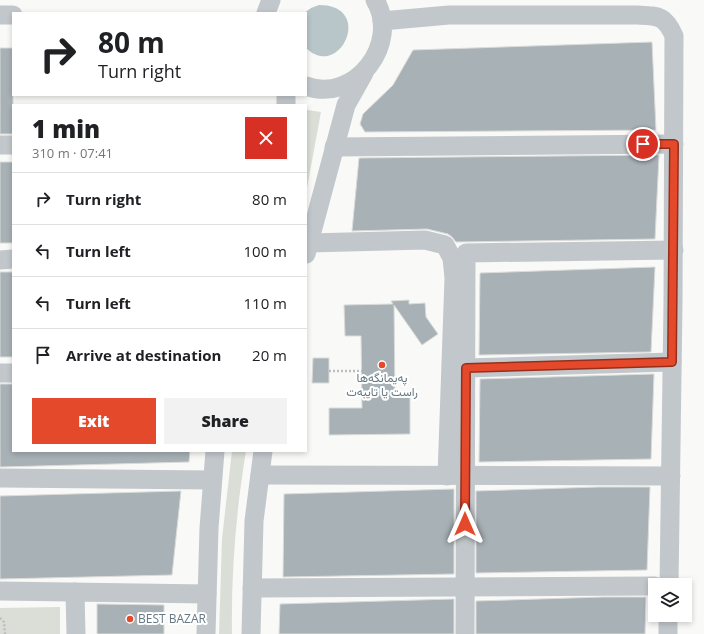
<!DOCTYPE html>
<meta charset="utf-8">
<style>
:root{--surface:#fff;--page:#f2f2f2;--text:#202124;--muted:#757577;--line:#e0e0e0;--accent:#e5492b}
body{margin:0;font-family:"Open Sans",Vazirmatn,sans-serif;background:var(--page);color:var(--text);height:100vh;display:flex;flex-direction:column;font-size:15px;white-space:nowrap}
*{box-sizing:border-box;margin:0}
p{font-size:13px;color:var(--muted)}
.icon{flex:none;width:22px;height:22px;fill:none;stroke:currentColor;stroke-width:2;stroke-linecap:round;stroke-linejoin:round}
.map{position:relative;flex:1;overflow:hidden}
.details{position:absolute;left:12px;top:104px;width:295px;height:348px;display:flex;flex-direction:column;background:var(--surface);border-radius:0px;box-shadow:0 2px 6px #0003}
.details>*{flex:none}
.guide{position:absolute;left:12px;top:12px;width:295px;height:84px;border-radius:0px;box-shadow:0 2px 6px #0003;background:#fff;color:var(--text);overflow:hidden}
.tools{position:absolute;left:648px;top:578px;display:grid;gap:8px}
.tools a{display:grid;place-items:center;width:44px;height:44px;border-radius:0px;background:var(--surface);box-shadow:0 2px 6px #0003;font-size:20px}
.pin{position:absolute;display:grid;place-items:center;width:34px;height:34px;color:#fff;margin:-17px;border:2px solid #fff;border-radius:50%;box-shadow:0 1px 4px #0007}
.me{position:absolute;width:44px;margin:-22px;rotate:0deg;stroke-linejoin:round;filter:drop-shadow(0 0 3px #0008)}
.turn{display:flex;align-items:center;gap:14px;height:84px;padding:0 20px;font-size:18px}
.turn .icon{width:52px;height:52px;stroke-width:2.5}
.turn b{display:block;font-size:28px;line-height:34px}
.round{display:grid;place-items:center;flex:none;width:42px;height:42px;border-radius:0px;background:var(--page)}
.head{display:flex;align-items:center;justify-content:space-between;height:68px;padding:0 20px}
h1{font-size:24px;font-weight:800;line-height:30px}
.button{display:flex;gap:8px;margin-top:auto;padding:8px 20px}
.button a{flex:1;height:46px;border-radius:0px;background:var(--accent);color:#fff;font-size:16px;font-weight:800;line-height:46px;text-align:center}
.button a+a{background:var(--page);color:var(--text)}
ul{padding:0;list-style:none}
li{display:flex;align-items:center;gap:12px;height:52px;padding:0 20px;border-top:1px solid var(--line)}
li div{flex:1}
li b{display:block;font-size:15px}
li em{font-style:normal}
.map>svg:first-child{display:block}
</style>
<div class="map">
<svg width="704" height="634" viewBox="0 0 704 634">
<rect width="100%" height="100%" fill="#f9f9f7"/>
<!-- green -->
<g fill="#daded6">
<polygon points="307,110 321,112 306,193 306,118"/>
<path d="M232 451H246C236 511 231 573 232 634H219L222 539Z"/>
<polygon points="60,607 60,634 0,634 0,608"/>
</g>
<!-- water -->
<path fill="#b8c6c9" d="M319 5C375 5 340 81 306 48V13H304L311 8Z"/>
<!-- building -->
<g fill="#a7b1b6" stroke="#dbdbd9">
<polygon points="652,42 656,130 365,132 360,124 363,114 393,85 413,50"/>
<rect x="0" y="48" width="13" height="86"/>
<polygon points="659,155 655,239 456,242 452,237 448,234 427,229 352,231 359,158"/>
<rect x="0" y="162" width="13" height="81"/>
<polygon points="655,267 651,352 479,355 480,273"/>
<rect x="0" y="272" width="13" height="85"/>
<polygon points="409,300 409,304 425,303 426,317 438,334 422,345 394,305 395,397 410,397 410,434 329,435 329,408 362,408 361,336 345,336 344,305 393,304 391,301"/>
<polygon points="313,358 329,358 329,383 312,383"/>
<polygon points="654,374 651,459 479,462 480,379"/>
<polygon points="0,384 13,384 13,451 190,451 189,462 0,467"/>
<polygon points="598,487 650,487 647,570 476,573 476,491"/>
<polygon points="454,489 454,574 283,577 284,494"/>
<polygon points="181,491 172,575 0,579 0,496"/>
<polygon points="603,597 646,597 645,634 476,634 476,601"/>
<polygon points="454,599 454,634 279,634 280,604"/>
<polygon points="97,604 164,605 164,634 97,634"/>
</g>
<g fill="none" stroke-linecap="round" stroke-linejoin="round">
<!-- path -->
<g stroke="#babec1" stroke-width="2.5" stroke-dasharray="2 2" stroke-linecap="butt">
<polyline points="329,371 362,371"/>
<polyline points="0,618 4,622 5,634"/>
</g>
<!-- minor -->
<g stroke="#c2c7cb" stroke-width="19">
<polyline points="266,13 271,0"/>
<polyline points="0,15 13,15"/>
<path d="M382 21 449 15H637C658 16 665 15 674 36L673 304 669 585"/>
<path d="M306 86C355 104 401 43 375 0"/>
<polyline points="286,95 286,105"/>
<polyline points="0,145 13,145"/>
<polyline points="334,147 674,144"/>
<polyline points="309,243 425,240 445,245 452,258 454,278 447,476"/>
<polyline points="306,254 346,105 364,73"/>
<polyline points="0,260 13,259"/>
<polyline points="466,368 672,362"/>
<polyline points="0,373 13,373"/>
<polyline points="260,475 671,476"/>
<polyline points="0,478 212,480"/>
<polyline points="252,588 655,586"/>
<polyline points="0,591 207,594"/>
<polyline points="75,592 76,634"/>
<polyline points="206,634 209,528 215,451"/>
<polyline points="251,634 254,521 263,451"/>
<polyline points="465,634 466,253 674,250"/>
<polyline points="668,634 668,615"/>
</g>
</g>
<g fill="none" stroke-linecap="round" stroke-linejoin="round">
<!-- route casing -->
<g stroke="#952f1c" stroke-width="10">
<polyline id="route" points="465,524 466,368 672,362 674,144 643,144"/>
</g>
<!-- route -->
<use href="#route" stroke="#e5492b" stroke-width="7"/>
</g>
<!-- markers -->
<g fill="#e5492b" stroke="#fff" stroke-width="1.5">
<circle cx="382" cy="365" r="4"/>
<circle cx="130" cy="619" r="4"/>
</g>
<g text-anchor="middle" stroke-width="4" stroke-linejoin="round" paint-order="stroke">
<!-- poi labels -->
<g font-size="12" fill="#647782" stroke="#fff">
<text x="382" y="382">پەیمانگەها<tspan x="382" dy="14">راست یا تایبەت</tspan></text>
<text x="138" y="623" text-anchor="start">BEST BAZAR</text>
</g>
</g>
</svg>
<div class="tools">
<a><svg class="icon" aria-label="layers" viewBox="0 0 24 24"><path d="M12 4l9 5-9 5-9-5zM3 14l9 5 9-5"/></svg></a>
</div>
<div class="pin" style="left:643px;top:144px;background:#d93025"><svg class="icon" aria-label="arrive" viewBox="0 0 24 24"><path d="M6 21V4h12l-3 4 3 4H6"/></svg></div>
<svg class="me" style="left:465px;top:524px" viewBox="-20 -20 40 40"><path d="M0-17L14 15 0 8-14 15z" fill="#e5492b" stroke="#fff" stroke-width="4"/></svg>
<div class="guide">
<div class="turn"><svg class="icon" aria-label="right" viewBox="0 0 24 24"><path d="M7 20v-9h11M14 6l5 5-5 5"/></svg><div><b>80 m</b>Turn right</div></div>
</div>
<section class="details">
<div class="head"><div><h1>1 min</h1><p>310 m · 07:41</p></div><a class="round" style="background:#d93025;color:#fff"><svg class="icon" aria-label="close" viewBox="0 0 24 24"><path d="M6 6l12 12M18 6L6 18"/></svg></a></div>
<ul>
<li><svg class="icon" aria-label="right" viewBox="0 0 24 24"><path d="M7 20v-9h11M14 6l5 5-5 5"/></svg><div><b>Turn right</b></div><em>80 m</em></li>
<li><svg class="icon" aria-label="left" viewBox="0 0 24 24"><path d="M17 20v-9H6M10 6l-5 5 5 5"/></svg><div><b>Turn left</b></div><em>100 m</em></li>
<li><svg class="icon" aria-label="left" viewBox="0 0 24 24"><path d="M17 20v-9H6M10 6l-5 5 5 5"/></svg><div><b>Turn left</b></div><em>110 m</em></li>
<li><svg class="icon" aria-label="arrive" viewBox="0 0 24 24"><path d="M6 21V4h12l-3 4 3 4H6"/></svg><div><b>Arrive at destination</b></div><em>20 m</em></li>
</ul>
<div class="button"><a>Exit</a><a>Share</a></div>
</section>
</div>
